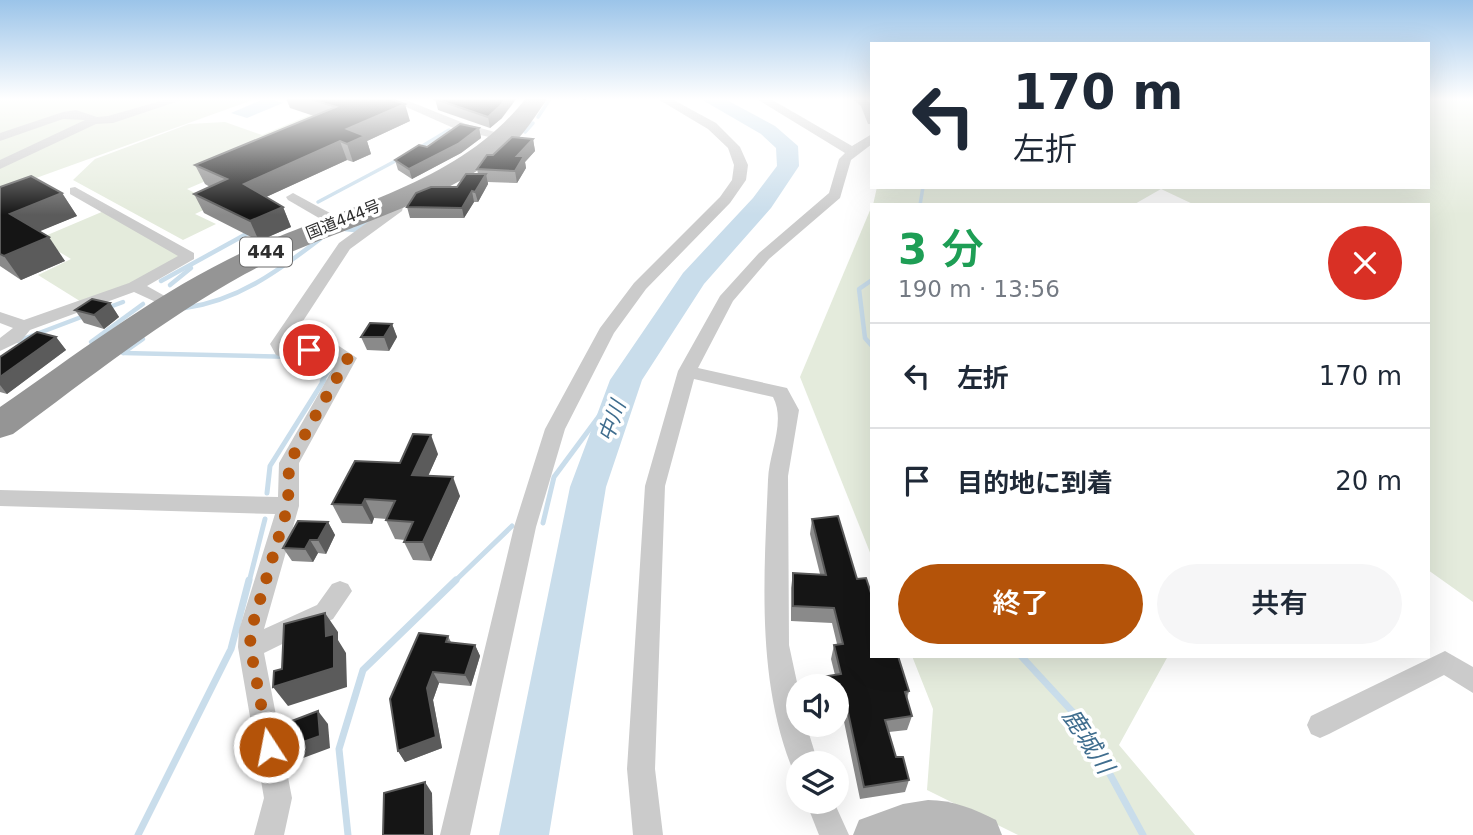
<!DOCTYPE html>
<html lang="ja">
<meta charset="utf-8">
<style>
:root{--surface:#fff;--page:#f6f6f7;--text:#1f2937;--muted:#747a83;--line:#e0e1e3;--accent:#b45309}
body{margin:0;font-family:"DejaVu Sans","Noto Sans JP",sans-serif;background:var(--page);color:var(--text);height:100vh;display:flex;flex-direction:column;font-size:26px;white-space:nowrap}
*{box-sizing:border-box;margin:0}
p{font-size:23px;color:var(--muted)}
.icon{flex:none;width:38px;height:38px;fill:none;stroke:currentColor;stroke-width:2;stroke-linecap:round;stroke-linejoin:round}
.map{position:relative;flex:1;overflow:hidden}
.drawer{position:absolute;left:870px;top:203px;width:560px;height:455px;display:flex;flex-direction:column;background:var(--surface);border-radius:0px;box-shadow:0 7px 28px #0002}
.drawer>*{flex:none}
.hud{position:absolute;left:870px;top:42px;width:560px;height:147px;border-radius:0px;box-shadow:0 7px 28px #0002;background:#fff;color:var(--text);overflow:hidden}
.fabs{position:absolute;left:786px;top:674px;display:grid;gap:14px}
.fabs a{display:grid;place-items:center;width:63px;height:63px;border-radius:50%;background:var(--surface);box-shadow:0 7px 28px #0002;font-size:35px}
.pin{position:absolute;display:grid;place-items:center;width:60px;height:60px;color:#fff;margin:-30px;border:4px solid #fff;border-radius:50%;box-shadow:0 2px 7px #0007}
.me{position:absolute;width:77px;margin:-38px;rotate:349deg;stroke-linejoin:round;filter:drop-shadow(0 0 5px #0008)}
.turn{display:flex;align-items:center;gap:24px;height:147px;padding:0 28px;font-size:32px}
.turn .icon{width:91px;height:91px;stroke-width:2.5}
.turn b{display:block;font-size:49px;line-height:60px}
.round{display:grid;place-items:center;flex:none;width:74px;height:74px;border-radius:37px;background:var(--page)}
.headline{display:flex;align-items:center;justify-content:space-between;height:119px;padding:0 28px}
h1{font-size:42px;font-weight:600;line-height:52px;color:#1e9e55}
.button{display:flex;gap:14px;margin-top:auto;padding:14px 28px}
.button a{flex:1;height:80px;border-radius:42px;background:var(--accent);color:#fff;font-size:28px;font-weight:600;line-height:80px;text-align:center}
.button a+a{background:var(--page);color:var(--text)}
ul{padding:0;list-style:none}
li{display:flex;align-items:center;gap:21px;height:105px;padding:0 28px;border-top:2px solid var(--line)}
li div{flex:1}
li b{display:block;font-size:26px}
li em{font-style:normal}
.map>svg:first-child{display:block}
</style>
<div class="map">
<svg width="1473" height="835" viewBox="0 0 1473 835">
<rect width="100%" height="100%" fill="#fff"/>
<!-- green -->
<g fill="#e4ebdc">
<polygon points="0,98 258,98 0,191"/>
<polygon points="1428,98 1473,98 1473,602 1428,570 1428,205 1195,205 1161,189 1133,205 873,205 877,187 1428,187"/>
<polygon points="322,110 349,120 187,189 216,204 195,214 216,224 183,240 73,180 95,159 189,124 225,122 262,135"/>
<polygon points="871,208 871,555 800,377"/>
<polygon points="104,211 182,257 124,288 83,303 38,275 71,259 38,239"/>
<polygon points="912,656 1168,656 1119,745 1195,835 1018,835 927,790 933,709"/>
</g>
<!-- water -->
<polygon fill="#c9ddeb" points="266,98 283,103 247,118 231,113"/>
<g fill="none" stroke-linecap="round" stroke-linejoin="round">
<!-- stream-far3 -->
<g stroke="#c9ddeb" stroke-width="3.5">
<polyline points="538,117 550,99"/>
<polyline points="525,132 533,123"/>
<polyline points="419,148 449,130"/>
<polyline points="318,202 401,158"/>
<polyline points="920,205 923,187"/>
<polyline points="365,223 370,220"/>
</g>
<!-- stream-far2 -->
<g stroke="#c9ddeb" stroke-width="4.5">
<polyline points="345,229 354,230 368,222"/>
<polyline points="872,280 859,289 865,338 872,346"/>
<polyline points="161,281 250,232"/>
<polyline points="170,285 191,268"/>
<polyline points="107,308 123,302"/>
<path d="M185 308C239 300 278 271 320 239"/>
<polyline points="18,341 84,316"/>
<polyline points="91,342 143,304"/>
<polyline points="123,353 337,358 322,381"/>
<polyline points="123,353 143,339"/>
</g>
<!-- stream-far1 -->
<g stroke="#c9ddeb" stroke-width="5">
<polyline points="267,493 270,466 324,380"/>
<polyline points="543,523 554,477 626,380"/>
<polyline points="249,582 265,519"/>
<polyline points="454,582 512,526"/>
</g>
<!-- stream -->
<g stroke="#c9ddeb" stroke-width="7">
<polyline points="1021,656 1081,721 1143,835"/>
<polyline points="138,835 231,649 249,580"/>
<polyline points="348,835 339,749 363,670 456,580"/>
</g>
<!-- river -->
<polygon fill="#c9ddeb" fill-rule="evenodd" points="699,98 723,98 775,126 798,146 799,166 771,208 704,284 642,380 606,487 549,835 499,835 570,487 610,380 683,273 753,198 777,166 776,148 761,134"/>
<!-- street -->
<g fill="#cbcbcb" fill-rule="evenodd">
<polygon points="171,98 188,98 113,123 96,124 0,169 0,160 85,120 63,119 0,141 0,133 63,112 76,110 97,117 108,116"/>
<polygon points="386,98 401,98 466,124 513,137 507,141 458,130"/>
<polygon points="656,98 670,98 716,123 740,147 748,165 746,180 730,203 646,289 614,333 565,429 536,527 470,835 440,835 514,527 545,429 600,328 634,283 720,197 732,180 734,165 728,148 708,129"/>
<path d="M755 98H769L852 146 872 134V144L851 160 840 198 769 259 733 301 698 368 787 388 799 410 788 476 789 645 798 687V724H806L818 763H798V774L794 773C756 681 764 578 768 480 769 452 786 422 773 397L694 379 665 486 655 769 663 835H633L627 769 645 486 678 371 720 296 759 253 829 193 839 159 845 153Z"/>
<polygon points="852,98 864,98 870,103 872,124 868,124 861,106"/>
<polygon points="75,187 194,253 194,259 147,286 179,304 171,309 134,292 30,330 21,341 0,351 0,338 13,328 0,323 0,312 24,320 129,283 178,256 70,194 70,188"/>
<polygon points="293,193 341,219 343,222 336,226 331,225 288,200 286,197"/>
<polygon points="399,193 406,197 402,211 350,249 288,344 336,344 357,358 299,463 299,506 264,629 317,605 332,584 340,581 348,584 352,591 333,619 264,653 292,798 284,835 254,835 264,798 238,647 239,630 275,514 0,506 0,490 278,497 279,463 338,360 332,356 282,357 276,355 270,344 339,243 390,206 392,197"/>
<polygon points="1445,651 1473,667 1473,693 1444,675 1329,734 1320,738 1311,734 1307,725 1311,716"/>
<polygon points="806,802 834,802 849,835 819,835"/>
</g>
<!-- secondary -->
<path fill="#b8b8b8" fill-rule="evenodd" d="M928 800C953 800 974 809 996 820L1002 835H853L859 820 903 804Z"/>
<!-- highway -->
<path fill="#959595" fill-rule="evenodd" d="M526 98H548C540 109 532 122 523 133 463 202 326 229 245 274 162 320 89 378 13 434L0 438V407C74 356 147 300 227 260 328 208 454 191 526 98Z"/>
</g>
<!-- wall -->
<g fill="#8a8a8a">
<polygon points="286,98 388,98 410,121 367,141 371,154 353,162 347,160 266,197 283,207 291,227 259,241 204,213 194,194 210,187 205,184 195,165 314,116 290,108"/>
<polygon points="568,98 587,98 586,100"/>
<polygon points="435,99 502,118 490,128 438,110"/>
<polygon points="479,128 481,138 461,153 412,179 398,170 395,160"/>
<polygon points="533,139 535,151 525,162 526,168 517,183 488,182 488,184 478,202 474,202 464,218 410,218 407,207 457,187 478,174 477,169 493,155"/>
<polygon points="0,187 62,193 77,216 39,231 65,261 21,280 0,266"/>
<polygon points="110,303 119,317 104,329 84,323 75,310"/>
<polygon points="392,324 397,337 389,351 367,350 361,337"/>
<polygon points="56,337 66,350 7,394 0,392 0,357"/>
<polygon points="438,454 428,476 460,496 431,561 413,560 404,542 405,540 395,539 386,520 387,519 374,518 372,524 342,523 332,504 400,463"/>
<polygon points="812,519 872,656 909,691 907,699 912,716 907,730 889,732 896,757 909,780 905,792 860,799 842,712 836,713 836,686 801,686 802,680 835,675 831,659 834,645 837,644 832,623 791,621 791,588 793,573 820,574 810,534"/>
<polygon points="328,522 335,535 326,554 318,553 313,562 292,561 283,548"/>
<polygon points="448,636 451,642 475,645 480,656 471,686 439,683 433,700 442,748 405,762 398,751"/>
</g>
<!-- shaded-wall -->
<g fill="#5b5b5b">
<polygon points="506,98 517,98 502,118 490,128 488,117"/>
<polygon points="405,104 410,121 367,141 371,154 353,162 347,144 347,129"/>
<polygon points="479,128 481,138 461,153 412,179 409,169"/>
<polygon points="533,139 535,151 525,162 526,168 517,183 515,171 517,156"/>
<polygon points="340,141 347,160 253,203 244,184"/>
<polygon points="486,174 488,184 478,202 475,192"/>
<polygon points="472,191 474,202 464,218 462,208"/>
<polygon points="62,193 77,216 26,237 10,214"/>
<polygon points="283,207 291,227 259,241 250,221"/>
<polygon points="49,237 65,261 21,280 4,256"/>
<polygon points="110,303 119,317 104,329 94,315"/>
<polygon points="392,324 397,337 389,351 384,337"/>
<polygon points="56,337 66,350 7,394 0,385 0,377"/>
<polygon points="431,435 438,454 420,494 412,475"/>
<polygon points="453,477 460,496 431,561 423,542"/>
<polygon points="365,499 374,518 372,524 362,505"/>
<polygon points="328,522 335,535 326,554 318,540"/>
<polygon points="310,540 318,553 313,562 305,549"/>
<polygon points="325,613 338,632 338,640 346,653 347,687 288,706 273,687 326,636"/>
<polygon points="475,645 480,656 471,686 465,675"/>
<polygon points="433,672 439,683 433,700 442,748 405,762 398,751"/>
<polygon points="318,711 328,724 330,748 295,761 284,749"/>
<polygon points="425,782 432,793 433,835 425,835"/>
</g>
<!-- building -->
<g fill="#151515" stroke="#5b5b5b" stroke-width="2">
<polygon points="306,98 388,98 405,104 347,129 365,136 347,144 340,141 244,184 283,207 250,221 194,194 227,179 195,165 336,107"/>
<polygon points="437,98 506,98 500,106 488,117 435,99"/>
<polygon points="460,124 479,128 458,144 409,169 395,160 419,145 427,147"/>
<polygon points="512,137 533,139 517,156 524,156 515,171 477,169 487,155 493,155"/>
<polygon points="466,174 486,174 475,192 472,191 462,208 407,207 416,193 431,187 457,187"/>
<polygon points="31,176 62,193 10,214 49,237 4,256 0,254 0,187"/>
<polygon points="92,299 110,303 94,315 75,310"/>
<polygon points="370,323 392,324 384,337 361,337"/>
<polygon points="37,332 56,337 0,377 0,357"/>
<polygon points="413,434 431,435 412,475 453,477 423,542 404,542 413,522 386,520 395,501 365,499 362,505 332,504 355,461 400,463"/>
<polygon points="838,516 857,579 866,578 872,596 872,656 898,656 909,691 905,692 912,716 885,720 896,757 903,757 909,780 864,787 845,698 836,699 836,686 802,686 802,680 841,674 834,645 843,644 834,608 793,606 793,573 826,575 812,519"/>
<polygon points="298,521 328,522 318,540 310,540 305,549 283,548"/>
<polygon points="325,613 326,636 334,634 334,668 273,687 274,671 282,669 284,624"/>
<polygon points="419,633 448,636 446,642 475,645 465,675 433,672 427,688 436,737 398,751 390,699"/>
<polygon points="318,711 320,736 284,749 284,724"/>
<polygon points="425,782 425,835 383,835 384,793"/>
</g>
<!-- sky -->
<linearGradient id="sky" x2="0" y2="1"><stop stop-color="#9bc4e9"/><stop offset="0.46" stop-color="#fff"/><stop offset="1" stop-color="#fff" stop-opacity="0"/></linearGradient>
<rect width="1473" height="215" fill="url(#sky)"/>
<g fill="none" stroke-linecap="round" stroke-linejoin="round">
<!-- route -->
<polyline stroke="#b45309" stroke-width="12" stroke-dasharray="0 21.6" points="269,747 250,646 251,630 288,506 289,463 348,358 336,350 309,350"/>
</g>
<g text-anchor="middle" stroke-width="7" stroke-linejoin="round" paint-order="stroke">
<!-- far-street labels -->
<g font-size="16" fill="#2e2e2e" stroke="#fff">
<text transform="translate(343 219) rotate(-22)" y="6">国道444号</text>
</g>
<!-- shield labels -->
<rect fill="#fff" stroke="#6d6d6d" stroke-width="2" x="240" y="237.5" width="52" height="29" rx="5"/>
<g font-size="18" font-weight="bold" fill="#2e2e2e">
<text x="266" y="258">444</text>
</g>
<!-- water labels -->
<g font-size="21" font-style="italic" fill="#3f6d8e" stroke="#fff">
<text transform="translate(612 421) rotate(-70)" y="7">中川</text>
</g>
<!-- near-water labels -->
<g font-size="24" font-style="italic" fill="#3f6d8e" stroke="#fff">
<text transform="translate(1088 741) rotate(57)" y="8">鹿城川</text>
</g>
</g>
</svg>
<div class="fabs">
<a><svg class="icon" aria-label="sound" viewBox="0 0 24 24"><path d="M4 9h4l5-4v14l-5-4H4zM17 9q2 3 0 6"/></svg></a>
<a><svg class="icon" aria-label="layers" viewBox="0 0 24 24"><path d="M12 4l9 5-9 5-9-5zM3 14l9 5 9-5"/></svg></a>
</div>
<div class="pin" style="left:309px;top:350px;background:#d93025"><svg class="icon" aria-label="arrive" viewBox="0 0 24 24"><path d="M6 21V4h12l-3 4 3 4H6"/></svg></div>
<svg class="me" style="left:269px;top:747px" viewBox="-20 -20 40 40"><circle r="17" fill="#b45309" stroke="#fff" stroke-width="3"/><path d="M0-11L8 9 0 5-8 9z" fill="#fff"/></svg>
<div class="hud">
<div class="turn"><svg class="icon" aria-label="left" viewBox="0 0 24 24"><path d="M17 20v-9H6M10 6l-5 5 5 5"/></svg><div><b>170 m</b>左折</div></div>
</div>
<section class="drawer">
<div class="headline"><div><h1>3 分</h1><p>190 m · 13:56</p></div><a class="round" style="background:#d93025;color:#fff"><svg class="icon" aria-label="close" viewBox="0 0 24 24"><path d="M6 6l12 12M18 6L6 18"/></svg></a></div>
<ul>
<li><svg class="icon" aria-label="left" viewBox="0 0 24 24"><path d="M17 20v-9H6M10 6l-5 5 5 5"/></svg><div><b>左折</b></div><em>170 m</em></li>
<li><svg class="icon" aria-label="arrive" viewBox="0 0 24 24"><path d="M6 21V4h12l-3 4 3 4H6"/></svg><div><b>目的地に到着</b></div><em>20 m</em></li>
</ul>
<div class="button"><a>終了</a><a>共有</a></div>
</section>
</div>
